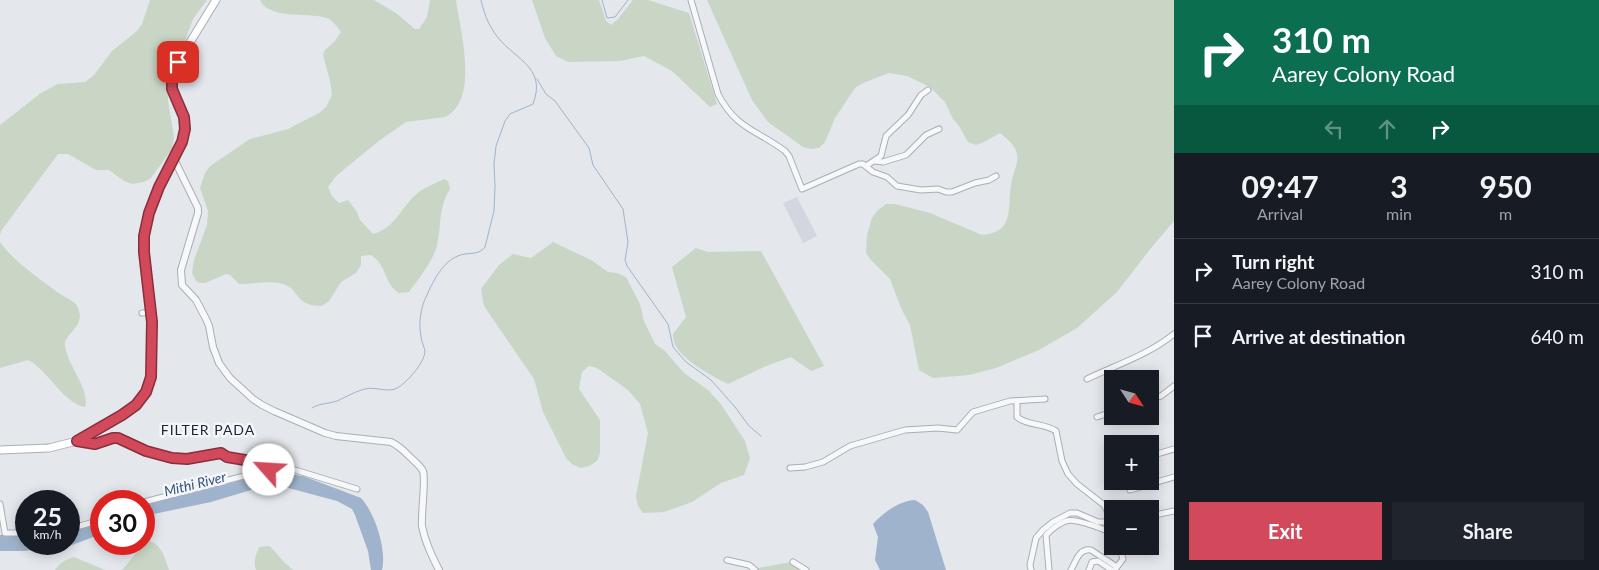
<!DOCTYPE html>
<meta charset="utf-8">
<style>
:root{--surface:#171b24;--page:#20242c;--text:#f1f3f6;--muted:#9ea1a6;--line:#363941;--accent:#d1495b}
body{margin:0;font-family:Lato,sans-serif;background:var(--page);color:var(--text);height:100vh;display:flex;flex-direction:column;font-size:19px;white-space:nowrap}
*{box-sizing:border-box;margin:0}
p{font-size:16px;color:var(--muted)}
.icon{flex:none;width:28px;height:28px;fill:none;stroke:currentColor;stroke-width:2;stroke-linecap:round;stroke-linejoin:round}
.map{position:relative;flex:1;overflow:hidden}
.panel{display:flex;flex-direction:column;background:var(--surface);width:425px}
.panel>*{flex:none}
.banner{background:#0b6e4f;color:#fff;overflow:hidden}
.needle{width:32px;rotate:126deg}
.tools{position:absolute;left:1104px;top:370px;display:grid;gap:10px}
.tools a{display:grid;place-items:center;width:55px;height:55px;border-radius:0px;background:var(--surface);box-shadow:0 2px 12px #0003;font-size:25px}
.speed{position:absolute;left:15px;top:490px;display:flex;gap:10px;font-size:25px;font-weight:700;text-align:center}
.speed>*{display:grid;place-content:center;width:65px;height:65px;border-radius:50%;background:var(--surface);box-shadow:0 2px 12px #0003;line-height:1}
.speed small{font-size:12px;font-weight:400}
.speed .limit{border:8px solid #d22;background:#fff;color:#111}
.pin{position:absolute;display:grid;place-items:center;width:42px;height:42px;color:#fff;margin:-21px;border-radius:10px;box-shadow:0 2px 8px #0006}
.me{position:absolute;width:55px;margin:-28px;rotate:296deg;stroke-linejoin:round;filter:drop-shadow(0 0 4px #0008)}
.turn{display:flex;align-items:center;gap:18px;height:105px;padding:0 15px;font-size:22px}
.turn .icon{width:65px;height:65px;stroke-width:2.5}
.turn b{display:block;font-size:35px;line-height:42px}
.lanes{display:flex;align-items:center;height:48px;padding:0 15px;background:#0003;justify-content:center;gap:25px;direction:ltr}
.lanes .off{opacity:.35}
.eta{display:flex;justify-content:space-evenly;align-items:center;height:85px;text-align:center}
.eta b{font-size:30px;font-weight:700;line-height:35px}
.action{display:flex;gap:10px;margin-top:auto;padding:10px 15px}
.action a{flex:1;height:58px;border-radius:0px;background:var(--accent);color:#fff;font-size:20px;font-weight:700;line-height:58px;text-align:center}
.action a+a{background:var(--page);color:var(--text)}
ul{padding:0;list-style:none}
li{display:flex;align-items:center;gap:15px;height:65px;padding:0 15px;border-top:1px solid var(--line)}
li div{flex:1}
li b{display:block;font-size:19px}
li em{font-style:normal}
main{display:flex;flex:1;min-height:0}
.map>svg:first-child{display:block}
</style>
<main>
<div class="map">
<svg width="1174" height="570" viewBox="0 0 1174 570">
<rect width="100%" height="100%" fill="#e4e7ec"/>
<!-- built -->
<polygon fill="#d2d6de" points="797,197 817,236 803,243 783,203"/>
<!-- green -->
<g fill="#c9d6c5">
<polygon points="150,0 207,0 193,19 182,49 168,78 168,101 174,137 172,149 151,178 144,182 132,184 124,181 109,170 96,170 68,154 58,154 1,231 0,235 0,125 41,93 58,84 85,82 94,75 112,51 136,32 142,24"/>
<path d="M260 0H374L396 13 415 29H419L427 17 430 0H456C460 30 480 100 445 117L406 122 380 140 336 176 328 187 332 196 339 203 348 200 357 212 360 220 373 234C396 228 401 206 419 192 422 189 440 181 444 179L448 181 450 189C438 208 442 224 437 245 433 262 419 278 409 292L399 293C383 283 388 266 371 255L361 256V265L356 273 341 282 329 301 322 306C293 306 301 289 283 284 270 280 253 284 239 284L230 275 226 274 205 283H200L196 281 192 273 194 260 207 225 208 211 200 188 205 173 210 166 250 139 288 129 319 113 326 107 332 95 330 81 323 55 325 50 335 41 341 32C337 26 331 18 323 17 306 13 268 19 260 0Z"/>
<polygon points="532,0 599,0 606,21 611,25 618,19 633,0 648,0 689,13 717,104 710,107 672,71 644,56 620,61 568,62 556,56 545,38"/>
<path d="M707 0H1174V221L1151 248 1117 292 1077 328 1039 350 996 368 969 375 933 378 919 370 910 325 901 308 890 279 871 260 866 253 867 235 872 218 878 210 886 204H895L930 213 982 235C1015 232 1007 209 1011 185 1012 175 1019 163 1017 154 1015 144 1007 139 1000 133L984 142 976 145 968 142 959 126 953 119 945 102 930 87 907 76 889 73 863 83 855 88 835 118 825 142 819 148 811 149 803 147 768 122 752 100Z"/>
<path d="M0 242C12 260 40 279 57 292 64 297 76 301 78 308 85 325 70 330 65 342 64 347 67 353 68 357 73 370 90 394 85 407 63 403 47 369 28 360L0 368Z"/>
<polygon points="553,242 591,260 608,272 617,273 626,277 640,304 644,321 655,344 664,350 684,373 708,390 720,403 745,441 750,458 744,475 721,483 692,502 664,512 643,513 638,506 636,496 648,433 640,404 628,390 597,368 589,366 582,372 579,389 600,420 600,453 597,461 589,466 580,468 572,464 566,458 543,412 534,379 484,306 481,289 499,265 513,254 531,258"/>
<path d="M696 248 708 252 761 251 824 366 811 371 791 357 766 366 728 384C713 377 684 361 676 346 674 343 673 338 673 334L686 317 672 267Z"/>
<path d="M148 540C163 546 164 556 169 570H120L123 569 142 546Z"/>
<path d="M269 546C279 554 283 564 294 570H256C253 561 256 555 259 547Z"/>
<path d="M74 557 105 570H55C60 563 66 559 74 557Z"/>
<polygon points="791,562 803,570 758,570 758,568"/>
</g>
<!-- water -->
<g fill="#9fb4cc">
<path d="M272 472 303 476 361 498C375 513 387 550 382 570H371L368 551 355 515 352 509 337 501 281 486 261 487 211 502 149 515 144 518V504L152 500 184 495Z"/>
<path d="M915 500 923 505 928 512 946 570H880L875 560 878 537 873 524C884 512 899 501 915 500Z"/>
<polygon points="101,521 101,534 72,545 24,551 0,551 0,535 26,534 26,544 69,544 69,531"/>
</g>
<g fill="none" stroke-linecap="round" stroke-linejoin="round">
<!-- stream -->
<g stroke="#9fb4cc" stroke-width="1">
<polyline points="602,0 607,18 615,17 628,0"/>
<polyline points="537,79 546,94 555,101 589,148 593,165 623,209 628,242 625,260 627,266 668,324 673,347 686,362 711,380 735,407 749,426 761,436"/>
<path d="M312 408C320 403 328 404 337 401 346 397 356 391 365 389 376 386 389 394 399 387 408 381 425 362 425 351 424 346 421 341 421 336 418 323 421 306 427 295 434 279 445 257 465 254 472 253 480 254 485 247L494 211 495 186 494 164 496 146 505 121 510 114 533 104C548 65 511 59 494 32 488 24 483 10 481 0"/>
</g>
<!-- minor casing -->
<g stroke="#a9aeb7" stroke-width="7">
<g id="minor">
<path d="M691 0 718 94C736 129 757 130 785 151L789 156 802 189 859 164H863L873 172 887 177 897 186 921 190 938 189 946 192H952L975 183 989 180 996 176"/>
<polyline points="875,161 883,162 906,155 926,135 939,129"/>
<polyline points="866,166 881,156 886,136 908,115 921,95 928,90"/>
<polyline points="142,313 151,312"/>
<path d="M1087 379C1116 365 1148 355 1174 334"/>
<polyline points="1150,399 1161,396 1174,386"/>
<path d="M1017 401V417C1028 426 1044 423 1056 431L1062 461 1068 474 1077 484 1104 505 1112 520"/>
<polyline points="1097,417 1112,412"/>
<polyline points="78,441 95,444 113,438 118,438 145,451 172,458 187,459 221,453 227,457 257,462 263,461 270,464 269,470"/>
<polyline points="1150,456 1174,449"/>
<polyline points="790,468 805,467 823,462 850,446 905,430 938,428 957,430 973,412 1010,401 1045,399"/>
<polyline points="1130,490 1174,477"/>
<polyline points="144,502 271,469 292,469 357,489"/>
<polyline points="0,504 5,533 26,533"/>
<polyline points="1150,516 1174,511"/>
<polyline points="69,529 101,520"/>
<polyline points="727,560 749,565 755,570"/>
<polyline points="793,562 806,570"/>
<polyline points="1116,568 1123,559 1119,546"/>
<polyline points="1031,570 1030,565 1036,538 1043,530 1053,522 1070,513 1077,513 1098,522 1112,522"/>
<path d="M1049 570 1046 535C1051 530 1060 523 1066 521 1073 518 1108 529 1112 535"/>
<path d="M1071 570C1076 561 1079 548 1091 550L1117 567"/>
<polyline points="1089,570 1092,562 1098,561 1112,570"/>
</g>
</g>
<!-- tertiary casing -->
<g stroke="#a9aeb7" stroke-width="8">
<path id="tertiary" d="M174 159 198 208V213L181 270 182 285 196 300 206 319 209 326 213 347 219 363 230 378 253 399 262 405 274 411 325 433 336 436 391 442C398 445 404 451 409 456 414 461 420 465 423 471 426 479 421 513 422 526 425 542 432 556 439 570"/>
</g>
<!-- secondary casing -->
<g stroke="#a9aeb7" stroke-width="9">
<polyline id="secondary" points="0,450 49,448 77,441 122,415 136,405 145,392 151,377 152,322 144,252 144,235 149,213 159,187 183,142 185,129 184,117 172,89 172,78 178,62 216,0"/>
</g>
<!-- minor -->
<use href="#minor" stroke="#f7f8fa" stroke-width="5"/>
<!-- tertiary -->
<use href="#tertiary" stroke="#f7f8fa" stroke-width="6"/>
<!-- secondary -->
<use href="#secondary" stroke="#fff" stroke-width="7"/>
</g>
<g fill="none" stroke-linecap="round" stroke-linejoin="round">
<!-- route casing -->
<g stroke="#882f3b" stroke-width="12">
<polyline id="route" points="178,62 172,78 172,89 184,117 185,129 182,142 159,187 149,213 144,236 144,252 152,322 151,377 146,392 136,405 122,415 77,441 95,444 113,438 118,438 146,451 172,458 187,459 221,453 227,457 257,462 263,461 270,464 269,470"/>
</g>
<!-- route -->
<use href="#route" stroke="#d1495b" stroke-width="9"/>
</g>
<g text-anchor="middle" stroke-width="5" stroke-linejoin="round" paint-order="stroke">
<!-- neighbourhood labels -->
<g font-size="14" letter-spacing="1" fill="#1d2536" stroke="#f4f6f9">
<text x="208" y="435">FILTER PADA</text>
</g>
<!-- water labels -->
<g font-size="14" font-style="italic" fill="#34527a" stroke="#f4f6f9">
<text transform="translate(195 484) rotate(-14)" y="5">Mithi River</text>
</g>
</g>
</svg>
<div class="tools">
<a><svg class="needle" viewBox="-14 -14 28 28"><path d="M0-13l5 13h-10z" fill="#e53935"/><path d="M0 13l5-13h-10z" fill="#9ea1a6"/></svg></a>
<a>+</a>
<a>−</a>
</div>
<div class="speed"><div>25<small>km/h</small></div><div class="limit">30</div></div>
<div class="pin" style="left:178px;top:62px;background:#d93025"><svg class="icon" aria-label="arrive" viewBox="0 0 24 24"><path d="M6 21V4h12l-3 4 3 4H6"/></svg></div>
<svg class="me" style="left:269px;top:470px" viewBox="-20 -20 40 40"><circle r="19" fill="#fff"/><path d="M0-13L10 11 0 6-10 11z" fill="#d1495b"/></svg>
</div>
<section class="panel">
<div class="banner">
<div class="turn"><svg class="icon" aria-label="right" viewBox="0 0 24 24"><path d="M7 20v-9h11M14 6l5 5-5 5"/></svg><div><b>310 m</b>Aarey Colony Road</div></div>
<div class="lanes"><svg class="icon off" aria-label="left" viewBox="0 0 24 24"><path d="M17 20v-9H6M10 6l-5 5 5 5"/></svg><svg class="icon off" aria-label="ahead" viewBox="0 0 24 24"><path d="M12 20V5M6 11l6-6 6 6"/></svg><svg class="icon" aria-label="right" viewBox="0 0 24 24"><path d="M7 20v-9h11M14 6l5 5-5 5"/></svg></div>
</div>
<div class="eta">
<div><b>09:47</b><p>Arrival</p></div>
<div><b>3</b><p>min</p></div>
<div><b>950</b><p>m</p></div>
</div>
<ul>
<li><svg class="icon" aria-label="right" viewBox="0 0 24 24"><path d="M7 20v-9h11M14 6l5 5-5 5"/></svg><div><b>Turn right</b><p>Aarey Colony Road</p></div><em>310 m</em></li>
<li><svg class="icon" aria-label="arrive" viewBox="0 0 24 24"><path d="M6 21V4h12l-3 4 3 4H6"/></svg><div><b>Arrive at destination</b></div><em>640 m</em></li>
</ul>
<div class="action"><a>Exit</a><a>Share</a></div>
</section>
</main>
